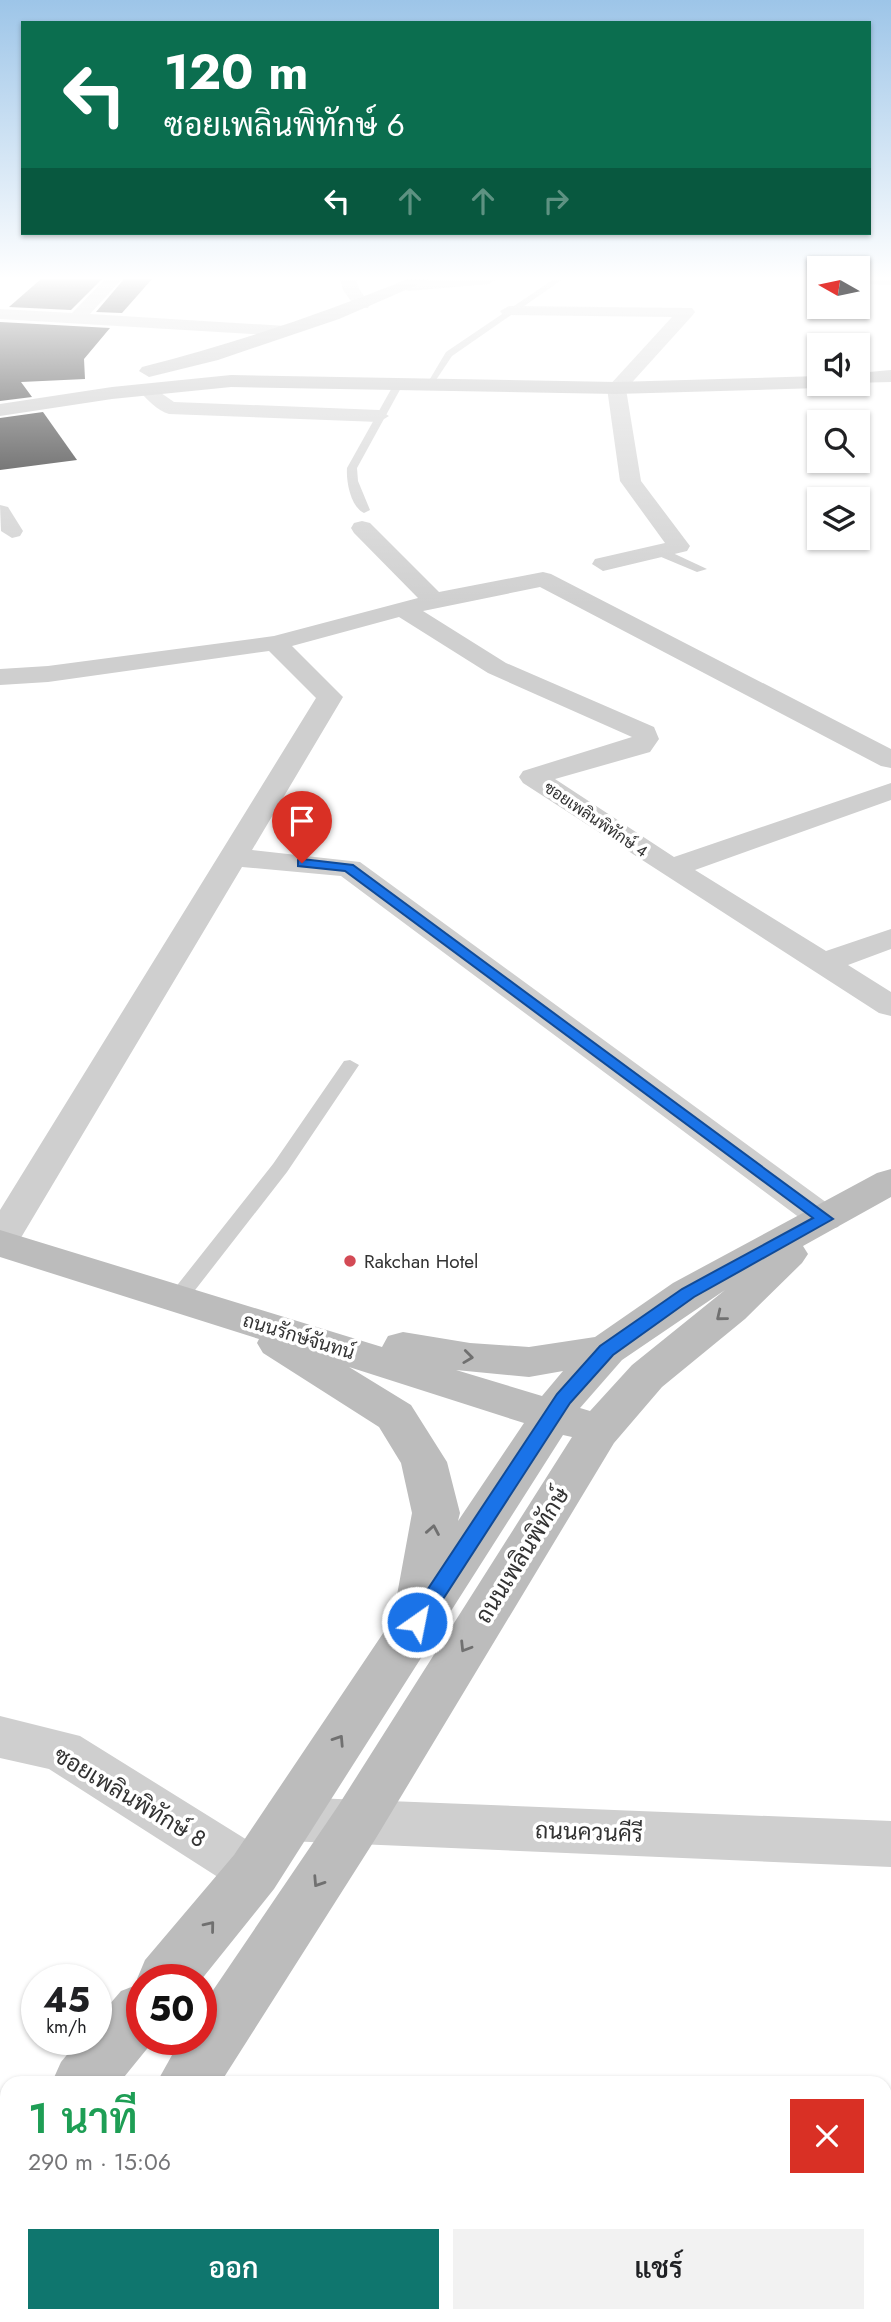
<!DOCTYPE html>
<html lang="th">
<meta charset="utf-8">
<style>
:root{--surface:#fff;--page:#f2f2f2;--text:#202124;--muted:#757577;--accent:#0f766e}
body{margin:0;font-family:Jost,Sarabun,sans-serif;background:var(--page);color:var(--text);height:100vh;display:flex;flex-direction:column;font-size:26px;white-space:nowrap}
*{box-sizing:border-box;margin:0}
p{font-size:23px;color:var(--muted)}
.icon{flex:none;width:38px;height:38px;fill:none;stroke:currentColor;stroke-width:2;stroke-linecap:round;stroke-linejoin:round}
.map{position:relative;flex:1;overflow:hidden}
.drawer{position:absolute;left:0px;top:2076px;width:892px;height:247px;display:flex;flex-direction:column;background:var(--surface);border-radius:21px 21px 0 0;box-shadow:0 2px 5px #0004}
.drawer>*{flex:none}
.top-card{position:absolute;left:21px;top:21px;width:850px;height:214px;border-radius:0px;box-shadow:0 2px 5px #0004;background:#0b6e4f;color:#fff;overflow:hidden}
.needle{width:46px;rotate:279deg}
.controls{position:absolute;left:807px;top:256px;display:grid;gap:14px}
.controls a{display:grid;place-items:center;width:63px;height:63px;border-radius:0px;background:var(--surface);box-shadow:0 2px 5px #0004;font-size:35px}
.speed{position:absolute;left:21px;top:1964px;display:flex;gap:14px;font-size:35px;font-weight:700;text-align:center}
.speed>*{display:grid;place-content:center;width:91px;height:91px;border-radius:50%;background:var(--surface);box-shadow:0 2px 5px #0004;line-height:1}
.speed small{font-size:18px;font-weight:400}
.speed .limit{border:10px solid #d22;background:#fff;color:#111}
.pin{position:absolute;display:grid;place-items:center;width:60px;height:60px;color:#fff;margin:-72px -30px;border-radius:50% 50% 50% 0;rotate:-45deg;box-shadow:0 0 7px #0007}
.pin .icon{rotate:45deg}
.me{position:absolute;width:77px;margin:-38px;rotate:33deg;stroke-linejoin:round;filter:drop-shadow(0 0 5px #0008)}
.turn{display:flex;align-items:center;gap:24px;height:147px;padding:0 28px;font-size:32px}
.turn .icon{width:91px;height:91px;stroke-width:2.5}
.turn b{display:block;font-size:49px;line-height:60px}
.lanes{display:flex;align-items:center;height:66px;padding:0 28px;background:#0003;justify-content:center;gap:35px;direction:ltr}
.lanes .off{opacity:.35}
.round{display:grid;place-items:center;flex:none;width:74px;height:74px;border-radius:0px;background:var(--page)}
.overview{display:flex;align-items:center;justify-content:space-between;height:119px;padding:0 28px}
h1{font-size:42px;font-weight:600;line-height:52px;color:#1e9e55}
.action{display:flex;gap:14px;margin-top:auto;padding:14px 28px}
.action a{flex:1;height:80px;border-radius:0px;background:var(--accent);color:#fff;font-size:28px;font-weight:600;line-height:80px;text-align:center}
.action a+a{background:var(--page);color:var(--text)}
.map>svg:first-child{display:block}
</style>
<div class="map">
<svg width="891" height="2322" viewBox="0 0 891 2322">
<rect width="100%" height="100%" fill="#fff"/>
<!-- building -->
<g fill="#191919">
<polygon points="41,279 102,279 71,310 9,307"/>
<polygon points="124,279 152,279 122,313 96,312"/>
<polygon points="0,322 110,328 84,359 85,379 21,382 32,397 0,401"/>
<polygon points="43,412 77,460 0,470 0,418"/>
</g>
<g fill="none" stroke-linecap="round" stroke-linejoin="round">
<!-- lane -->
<g fill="#cfcfcf" fill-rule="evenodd">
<polygon points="554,279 563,279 452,356 430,389 424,389 446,352"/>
<path d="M394 384 402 386 357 468 358 481 370 510 364 513C351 507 346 482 347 468Z"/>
<polygon points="654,548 662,548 707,569 697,572 654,554"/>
<polygon points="350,1060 359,1065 287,1172 185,1303 171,1303 168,1298 171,1293 273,1164 344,1061"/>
</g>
<!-- street -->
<g fill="#cfcfcf" fill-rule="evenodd">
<polygon points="105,279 122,279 90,314 286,326 295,331 286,336 0,319 0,309 72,313"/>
<polygon points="340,279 356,279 359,289 370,304 368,308 356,308 343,290"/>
<polygon points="436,279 497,279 489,284 408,291 400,286 408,281"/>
<polygon points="859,279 891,279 891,285 867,284"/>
<polygon points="509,306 692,308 695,312 692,316 626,389 641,481 690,546 687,551 603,571 592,564 595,559 665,543 620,481 607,388 672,317 503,315 500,311"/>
<path d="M148 384 174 402 379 410 389 416 379 422 169 414C158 411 146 399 139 390Z"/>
<polygon points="0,505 8,507 23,531 20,536 12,538 1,531"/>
<polygon points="362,521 370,523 439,592 543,572 551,574 891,749 891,768 881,766 540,587 423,611 506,663 654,727 659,739 650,752 555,779 674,857 891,783 891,800 695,870 826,951 891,929 891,949 848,965 891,992 891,1016 879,1013 523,783 519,777 523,771 632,737 488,673 399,617 292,646 343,697 252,850 360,862 838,1211 844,1219 838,1227 825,1231 812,1227 341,876 242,867 19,1241 14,1250 0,1253 0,1210 316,698 269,651 48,682 0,685 0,669 48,666 274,636 418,598 354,533 351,528 354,523"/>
<polygon points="0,1716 80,1736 273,1856 281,1872 273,1888 254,1895 235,1888 49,1769 0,1758"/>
<polygon points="287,1797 891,1821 891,1867 287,1841 269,1835 261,1819 269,1803"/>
</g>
<!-- secondary -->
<g fill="#bcbcbc" fill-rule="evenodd">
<path d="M408 279H431L339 319 218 360 149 377 139 371 142 367C233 344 321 314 408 279Z"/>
<polygon points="891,370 891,382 851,383 858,383 858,373"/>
<polygon points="231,375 616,382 819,376 819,383 828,383 819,388 616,394 231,387 112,399 0,416 0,404 112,387"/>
<path d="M891 1169V1197L803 1246 808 1254 802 1263 745 1319 662 1387 614 1443 376 1838 221 2082H157L181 2039H201V2008L338 1806 572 1437 563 1435 274 1889 201 1980 142 1979V2039H155L120 2082H52L61 2062 80 2039H96V2020L121 1991 139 1984 137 1979 145 1960 234 1855 398 1611 395 1606 412 1513 401 1463 379 1427 263 1353 257 1343 259 1339 0 1257V1230L382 1347 388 1336 403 1332 470 1343 529 1347 595 1337 673 1283 877 1173ZM725 1290 632 1365 590 1411 580 1408 622 1360ZM349 1367 524 1423 458 1521 460 1513 447 1462 411 1405ZM456 1370 529 1377 563 1371 542 1396Z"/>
<polygon points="7,2144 7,2212 0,2215 0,2147"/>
<polygon points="7,2255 7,2315 26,2315 12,2322 0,2322 0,2258"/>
<polygon points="640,2315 744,2315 746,2322 643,2322"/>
</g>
</g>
<!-- one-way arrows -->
<defs><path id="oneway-chevron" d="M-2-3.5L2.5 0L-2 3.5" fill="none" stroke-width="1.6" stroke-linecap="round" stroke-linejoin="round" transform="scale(1.75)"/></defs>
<g stroke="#707070">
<use href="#oneway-chevron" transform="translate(721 1316) rotate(141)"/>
<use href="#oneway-chevron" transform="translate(468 1357) rotate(7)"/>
<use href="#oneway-chevron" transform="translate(433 1530) rotate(-80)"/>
<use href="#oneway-chevron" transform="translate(465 1647) rotate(122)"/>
<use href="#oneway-chevron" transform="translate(339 1740) rotate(-57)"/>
<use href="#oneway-chevron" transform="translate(318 1882) rotate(123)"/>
<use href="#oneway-chevron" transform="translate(210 1926) rotate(-51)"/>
</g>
<!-- sky -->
<linearGradient id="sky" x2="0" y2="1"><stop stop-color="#9dc5e8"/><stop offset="0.46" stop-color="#fff"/><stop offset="1" stop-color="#fff" stop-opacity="0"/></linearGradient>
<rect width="891" height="604" fill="url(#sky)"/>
<!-- route -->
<polygon fill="#1a73e8" stroke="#114b97" stroke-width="2" points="302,859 353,865 833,1219 694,1297 613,1355 570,1403 425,1627 410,1627 407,1622 410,1616 557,1394 600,1346 682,1289 813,1218 345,871 298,866 298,860"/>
<!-- markers -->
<circle fill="#d34a55" stroke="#fff" stroke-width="2.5" cx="350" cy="1261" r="7"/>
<g text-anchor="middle" stroke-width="7" stroke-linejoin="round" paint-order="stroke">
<!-- far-street labels -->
<g font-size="16" fill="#323232" stroke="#fff">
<text transform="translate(596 819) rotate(34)" y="6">ซอยเพลินพิทักษ์ 4</text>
</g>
<!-- poi labels -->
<g font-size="19" fill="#323232" stroke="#fff" text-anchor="start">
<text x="364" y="1268">Rakchan Hotel</text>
</g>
<!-- street labels -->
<g font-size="19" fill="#323232" stroke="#fff">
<text transform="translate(299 1336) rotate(17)" y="7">ถนนรักษ์จันทน์</text>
</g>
<!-- near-street labels -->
<g font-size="23" fill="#323232" stroke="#fff">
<text transform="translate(522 1555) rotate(-58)" y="8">ถนนเพลินพิทักษ์</text>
<text transform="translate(130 1797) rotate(31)" y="8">ซอยเพลินพิทักษ์ 8</text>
<text transform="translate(589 1832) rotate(2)" y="8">ถนนควนคีรี</text>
</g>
</g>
</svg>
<div class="controls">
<a><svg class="needle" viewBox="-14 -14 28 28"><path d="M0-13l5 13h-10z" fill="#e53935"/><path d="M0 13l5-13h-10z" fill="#757577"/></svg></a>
<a><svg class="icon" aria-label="sound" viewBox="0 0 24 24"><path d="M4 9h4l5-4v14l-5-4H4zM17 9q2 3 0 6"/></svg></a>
<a><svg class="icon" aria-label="search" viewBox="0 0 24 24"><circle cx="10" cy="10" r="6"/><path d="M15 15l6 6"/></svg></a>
<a><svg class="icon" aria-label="layers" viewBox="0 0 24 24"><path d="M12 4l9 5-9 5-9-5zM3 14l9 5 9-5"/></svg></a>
</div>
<div class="speed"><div>45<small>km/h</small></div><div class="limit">50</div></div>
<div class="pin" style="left:302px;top:863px;background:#d93025"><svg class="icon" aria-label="arrive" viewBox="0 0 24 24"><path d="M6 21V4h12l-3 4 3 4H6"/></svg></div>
<svg class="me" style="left:417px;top:1622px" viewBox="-20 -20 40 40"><circle r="17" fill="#1a73e8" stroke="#fff" stroke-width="3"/><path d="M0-11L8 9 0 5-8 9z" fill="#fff"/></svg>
<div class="top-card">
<div class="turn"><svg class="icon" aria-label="left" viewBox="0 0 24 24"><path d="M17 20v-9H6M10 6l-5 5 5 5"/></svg><div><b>120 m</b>ซอยเพลินพิทักษ์ 6</div></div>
<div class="lanes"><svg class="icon" aria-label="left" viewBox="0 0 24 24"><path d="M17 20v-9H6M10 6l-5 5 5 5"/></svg><svg class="icon off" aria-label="ahead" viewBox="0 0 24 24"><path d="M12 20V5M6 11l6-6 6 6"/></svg><svg class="icon off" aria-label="ahead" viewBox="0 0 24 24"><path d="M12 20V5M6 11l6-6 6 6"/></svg><svg class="icon off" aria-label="right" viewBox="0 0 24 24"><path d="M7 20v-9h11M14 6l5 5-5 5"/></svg></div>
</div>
<section class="drawer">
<div class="overview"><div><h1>1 นาที</h1><p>290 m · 15:06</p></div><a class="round" style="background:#d93025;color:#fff"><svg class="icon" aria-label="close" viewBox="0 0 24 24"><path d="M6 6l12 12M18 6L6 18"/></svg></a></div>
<div class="action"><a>ออก</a><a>แชร์</a></div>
</section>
</div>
